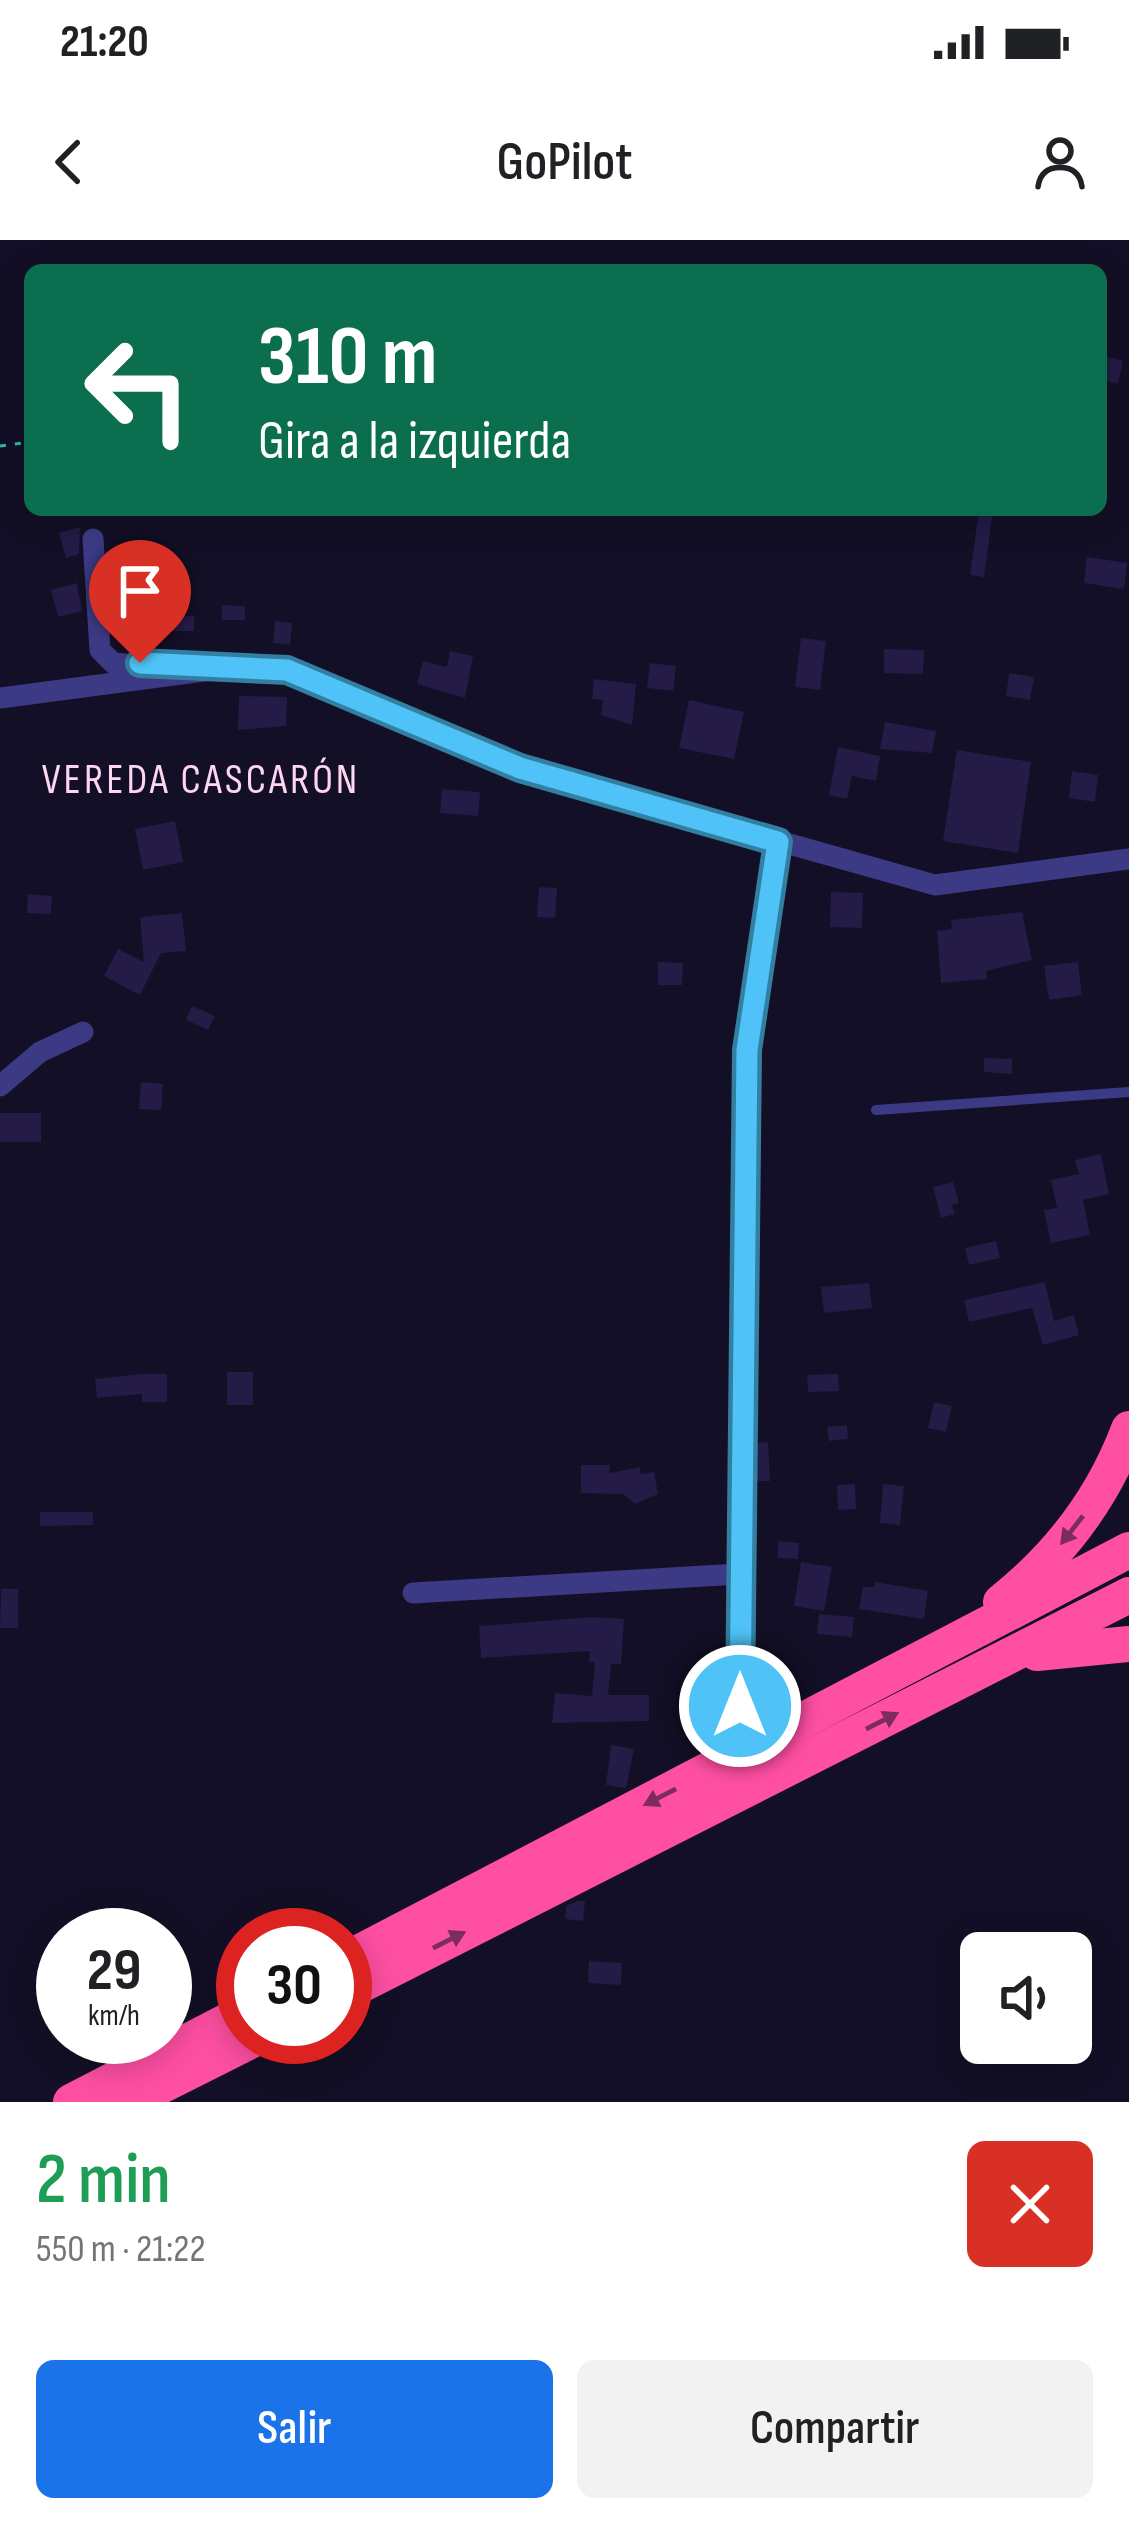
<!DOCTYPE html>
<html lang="es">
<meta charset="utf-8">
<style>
:root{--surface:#fff;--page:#f2f2f2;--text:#202124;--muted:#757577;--accent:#1a73e8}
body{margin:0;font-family:"Sofia Sans Condensed",sans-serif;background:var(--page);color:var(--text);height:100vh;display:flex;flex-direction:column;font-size:45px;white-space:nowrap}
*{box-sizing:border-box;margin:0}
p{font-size:39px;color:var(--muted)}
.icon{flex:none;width:66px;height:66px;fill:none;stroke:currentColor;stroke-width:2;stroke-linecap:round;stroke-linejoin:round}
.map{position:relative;height:1862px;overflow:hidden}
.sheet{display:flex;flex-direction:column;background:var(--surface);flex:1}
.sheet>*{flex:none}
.banner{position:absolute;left:24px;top:24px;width:1083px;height:252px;border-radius:18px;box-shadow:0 6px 30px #0003;background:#0b6e4f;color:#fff;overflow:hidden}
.tools{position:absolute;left:960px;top:1692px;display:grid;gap:24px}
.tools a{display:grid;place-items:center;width:132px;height:132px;border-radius:18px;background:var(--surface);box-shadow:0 6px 30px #0003;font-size:60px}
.speed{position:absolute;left:36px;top:1668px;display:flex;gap:24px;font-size:60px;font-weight:700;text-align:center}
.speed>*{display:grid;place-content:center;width:156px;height:156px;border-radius:50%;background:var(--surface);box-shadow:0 6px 30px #0003;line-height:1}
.speed small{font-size:30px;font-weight:400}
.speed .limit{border:18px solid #d22;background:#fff;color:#111}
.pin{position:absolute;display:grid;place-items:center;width:102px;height:102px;color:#fff;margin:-123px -51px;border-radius:50% 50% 50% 0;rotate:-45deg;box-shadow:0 0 12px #0007}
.pin .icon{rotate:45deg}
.me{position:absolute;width:132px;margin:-66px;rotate:0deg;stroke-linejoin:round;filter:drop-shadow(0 0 9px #0008)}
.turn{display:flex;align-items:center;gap:42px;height:252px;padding:0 36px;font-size:54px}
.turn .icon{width:156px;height:156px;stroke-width:2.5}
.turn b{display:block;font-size:84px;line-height:102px}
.round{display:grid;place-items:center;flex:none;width:126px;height:126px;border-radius:18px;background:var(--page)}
.overview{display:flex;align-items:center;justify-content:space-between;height:204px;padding:0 36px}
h1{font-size:72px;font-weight:600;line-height:90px;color:#1e9e55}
.cta{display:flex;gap:24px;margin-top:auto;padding:24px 36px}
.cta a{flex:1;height:138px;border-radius:18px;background:var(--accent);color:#fff;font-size:48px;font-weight:600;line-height:138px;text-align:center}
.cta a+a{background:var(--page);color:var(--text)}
.status{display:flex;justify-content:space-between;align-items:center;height:84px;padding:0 60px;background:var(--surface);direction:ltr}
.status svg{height:33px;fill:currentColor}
header{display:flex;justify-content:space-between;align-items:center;height:156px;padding:0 36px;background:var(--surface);font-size:54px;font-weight:600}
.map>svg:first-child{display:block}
</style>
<div class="status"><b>21:20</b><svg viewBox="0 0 49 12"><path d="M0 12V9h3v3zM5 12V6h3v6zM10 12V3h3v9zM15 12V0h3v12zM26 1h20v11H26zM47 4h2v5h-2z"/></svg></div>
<header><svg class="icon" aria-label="back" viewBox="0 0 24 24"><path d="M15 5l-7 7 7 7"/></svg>GoPilot<svg class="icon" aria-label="person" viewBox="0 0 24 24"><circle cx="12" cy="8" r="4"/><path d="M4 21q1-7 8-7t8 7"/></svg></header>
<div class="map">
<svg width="1129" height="1862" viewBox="0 0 1129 1862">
<rect width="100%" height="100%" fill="#130f26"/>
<!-- building -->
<g fill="#241b47">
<polygon points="1101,115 1123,121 1118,144 1101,140"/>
<polygon points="979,270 993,270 984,337 970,335"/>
<polygon points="80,287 79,314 66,318 59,293"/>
<polygon points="1087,317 1127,323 1124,349 1084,343"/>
<polygon points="77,343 82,371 58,377 51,350"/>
<polygon points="222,365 245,366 245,380 222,380"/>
<polygon points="172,376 194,376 194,391 171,391"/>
<polygon points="275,381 292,383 290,405 273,403"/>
<polygon points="801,398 826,401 820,450 795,447"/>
<polygon points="884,409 924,410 923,434 884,433"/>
<polygon points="450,411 473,416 465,458 417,444 423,421 447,427"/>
<polygon points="650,423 676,426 673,451 647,448"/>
<polygon points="1009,433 1034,437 1030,460 1006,456"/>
<polygon points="594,439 636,444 632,485 601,475 603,460 592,459"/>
<polygon points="239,456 287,457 286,486 238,490"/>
<polygon points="689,460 744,472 734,519 679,508"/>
<polygon points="885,482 936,491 932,513 880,509"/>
<polygon points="838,507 880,516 876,541 852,536 847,559 829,555"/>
<polygon points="957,510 1031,522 1018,613 943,601"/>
<polygon points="1072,531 1098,535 1095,562 1069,558"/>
<polygon points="442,549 480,552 478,576 440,573"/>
<polygon points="175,581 183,622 143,630 135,589"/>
<polygon points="539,647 557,648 555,678 537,677"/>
<polygon points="831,652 863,653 862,688 830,687"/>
<polygon points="28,654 52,656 51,674 27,673"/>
<polygon points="1022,672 1032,720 986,731 987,739 941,743 937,691 952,689 951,680"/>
<polygon points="182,673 186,711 161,713 140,755 104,736 118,709 144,722 140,677"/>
<polygon points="658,722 683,723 682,745 658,745"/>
<polygon points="1078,722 1082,755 1049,760 1044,726"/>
<polygon points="192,766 215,776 208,790 186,780"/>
<polygon points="984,818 1012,819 1012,834 984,832"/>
<polygon points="141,842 163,844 161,870 139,869"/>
<rect x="0" y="873" width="41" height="29"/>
<polygon points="1101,914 1109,954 1083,960 1090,995 1051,1003 1044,970 1057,968 1051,940 1079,934 1075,920"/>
<polygon points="953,942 959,963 952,965 955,974 941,978 933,947"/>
<polygon points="996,1001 1000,1018 969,1025 965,1008"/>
<polygon points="1045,1042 1054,1081 1074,1075 1079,1095 1043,1105 1032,1068 969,1082 964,1060"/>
<polygon points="869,1043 872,1068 824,1073 821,1047"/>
<rect x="227" y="1132" width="26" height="33"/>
<polygon points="142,1134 167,1134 167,1162 142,1162 142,1154 97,1158 95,1139"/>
<polygon points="838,1134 839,1151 808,1152 807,1135"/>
<polygon points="934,1162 952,1166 946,1192 928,1188"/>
<polygon points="847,1185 848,1199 829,1201 827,1187"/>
<polygon points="768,1202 770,1241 757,1241 757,1203"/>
<polygon points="581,1225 610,1225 609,1233 640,1227 641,1234 654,1232 658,1254 635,1264 623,1254 581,1253"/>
<polygon points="855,1244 856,1269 838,1270 837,1245"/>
<polygon points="883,1244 904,1246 900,1285 880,1283"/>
<polygon points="40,1272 93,1272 93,1285 40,1286"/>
<polygon points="778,1301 799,1303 798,1319 778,1318"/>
<polygon points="801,1322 832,1327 824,1371 794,1366"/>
<polygon points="875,1342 928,1351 924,1379 859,1369 863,1347 874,1347"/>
<polygon points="1,1349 18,1349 18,1388 0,1388"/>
<polygon points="819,1374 854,1377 852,1397 817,1394"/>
<polygon points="592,1377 624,1379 621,1424 611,1424 608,1455 649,1455 649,1481 552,1483 555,1453 592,1456 595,1422 589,1422 590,1411 481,1418 479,1386"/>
<polygon points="611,1505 634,1509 626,1548 606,1545"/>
<polygon points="577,1661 585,1661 583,1681 565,1679 566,1666"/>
<polygon points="589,1721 622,1723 621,1745 588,1743"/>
</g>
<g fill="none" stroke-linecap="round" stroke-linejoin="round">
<!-- path -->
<polyline stroke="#2fb8b0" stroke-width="3" stroke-dasharray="6 9" stroke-linecap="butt" points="0,206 30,202"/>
<!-- lane -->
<polyline stroke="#3d3a85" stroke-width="10" points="876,870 1129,852"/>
<!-- street -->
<g stroke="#3d3a85" stroke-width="21">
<polyline points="93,299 100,410 113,423 155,426"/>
<polyline points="0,458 249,425 319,441 520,528 935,645 1129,619"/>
<polyline points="0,846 40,812 83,792"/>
<polyline points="413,1353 739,1334"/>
<polyline points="738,1517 747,810 778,602"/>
</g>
<!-- highway -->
<g stroke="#ff4fa3" stroke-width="36">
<path d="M1001 1362C1059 1316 1103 1258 1129 1189"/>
<polyline points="1037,1413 1129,1404"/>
<polyline points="345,1720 1129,1310"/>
<polyline points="345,1753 1129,1355"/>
<polyline points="71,1862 243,1773"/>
<polyline points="129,1862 258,1797"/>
</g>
</g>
<!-- one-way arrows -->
<defs><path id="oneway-solid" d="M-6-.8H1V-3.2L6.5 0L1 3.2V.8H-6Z" transform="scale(3)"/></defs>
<g fill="#7d2c5e">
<use href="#oneway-solid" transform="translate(1072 1290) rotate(128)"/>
<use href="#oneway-solid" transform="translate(882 1481) rotate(-27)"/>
<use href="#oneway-solid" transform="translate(660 1557) rotate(153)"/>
<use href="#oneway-solid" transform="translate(449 1700) rotate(-27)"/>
</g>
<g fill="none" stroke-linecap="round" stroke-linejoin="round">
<!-- route casing -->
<g stroke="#337fa1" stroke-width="30">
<polyline id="route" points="140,423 287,430 520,528 778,602 747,810 740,1466"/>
</g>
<!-- route -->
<use href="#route" stroke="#4fc3f7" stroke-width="21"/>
</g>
<g text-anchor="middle" stroke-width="12" stroke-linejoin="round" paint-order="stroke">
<!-- neighbourhood labels -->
<g font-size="42" letter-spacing="3" fill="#ffd6f0" stroke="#130f26">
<text x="201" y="553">VEREDA CASCARÓN</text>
</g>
</g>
</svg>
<div class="tools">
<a><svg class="icon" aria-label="sound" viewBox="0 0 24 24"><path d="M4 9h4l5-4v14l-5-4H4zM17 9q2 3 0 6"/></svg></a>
</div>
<div class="speed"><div>29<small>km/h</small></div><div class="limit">30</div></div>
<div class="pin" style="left:140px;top:423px;background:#d93025"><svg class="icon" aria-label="arrive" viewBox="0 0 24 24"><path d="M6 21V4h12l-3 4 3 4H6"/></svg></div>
<svg class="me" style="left:740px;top:1466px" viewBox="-20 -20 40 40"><circle r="17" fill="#4fc3f7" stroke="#fff" stroke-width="3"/><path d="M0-11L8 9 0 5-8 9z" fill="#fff"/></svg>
<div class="banner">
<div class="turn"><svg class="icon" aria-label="left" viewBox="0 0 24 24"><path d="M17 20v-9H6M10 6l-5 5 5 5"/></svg><div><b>310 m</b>Gira a la izquierda</div></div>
</div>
</div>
<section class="sheet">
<div class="overview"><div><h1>2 min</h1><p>550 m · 21:22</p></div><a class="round" style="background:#d93025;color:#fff"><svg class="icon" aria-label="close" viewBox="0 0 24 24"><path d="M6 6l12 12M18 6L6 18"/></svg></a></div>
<div class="cta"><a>Salir</a><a>Compartir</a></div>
</section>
